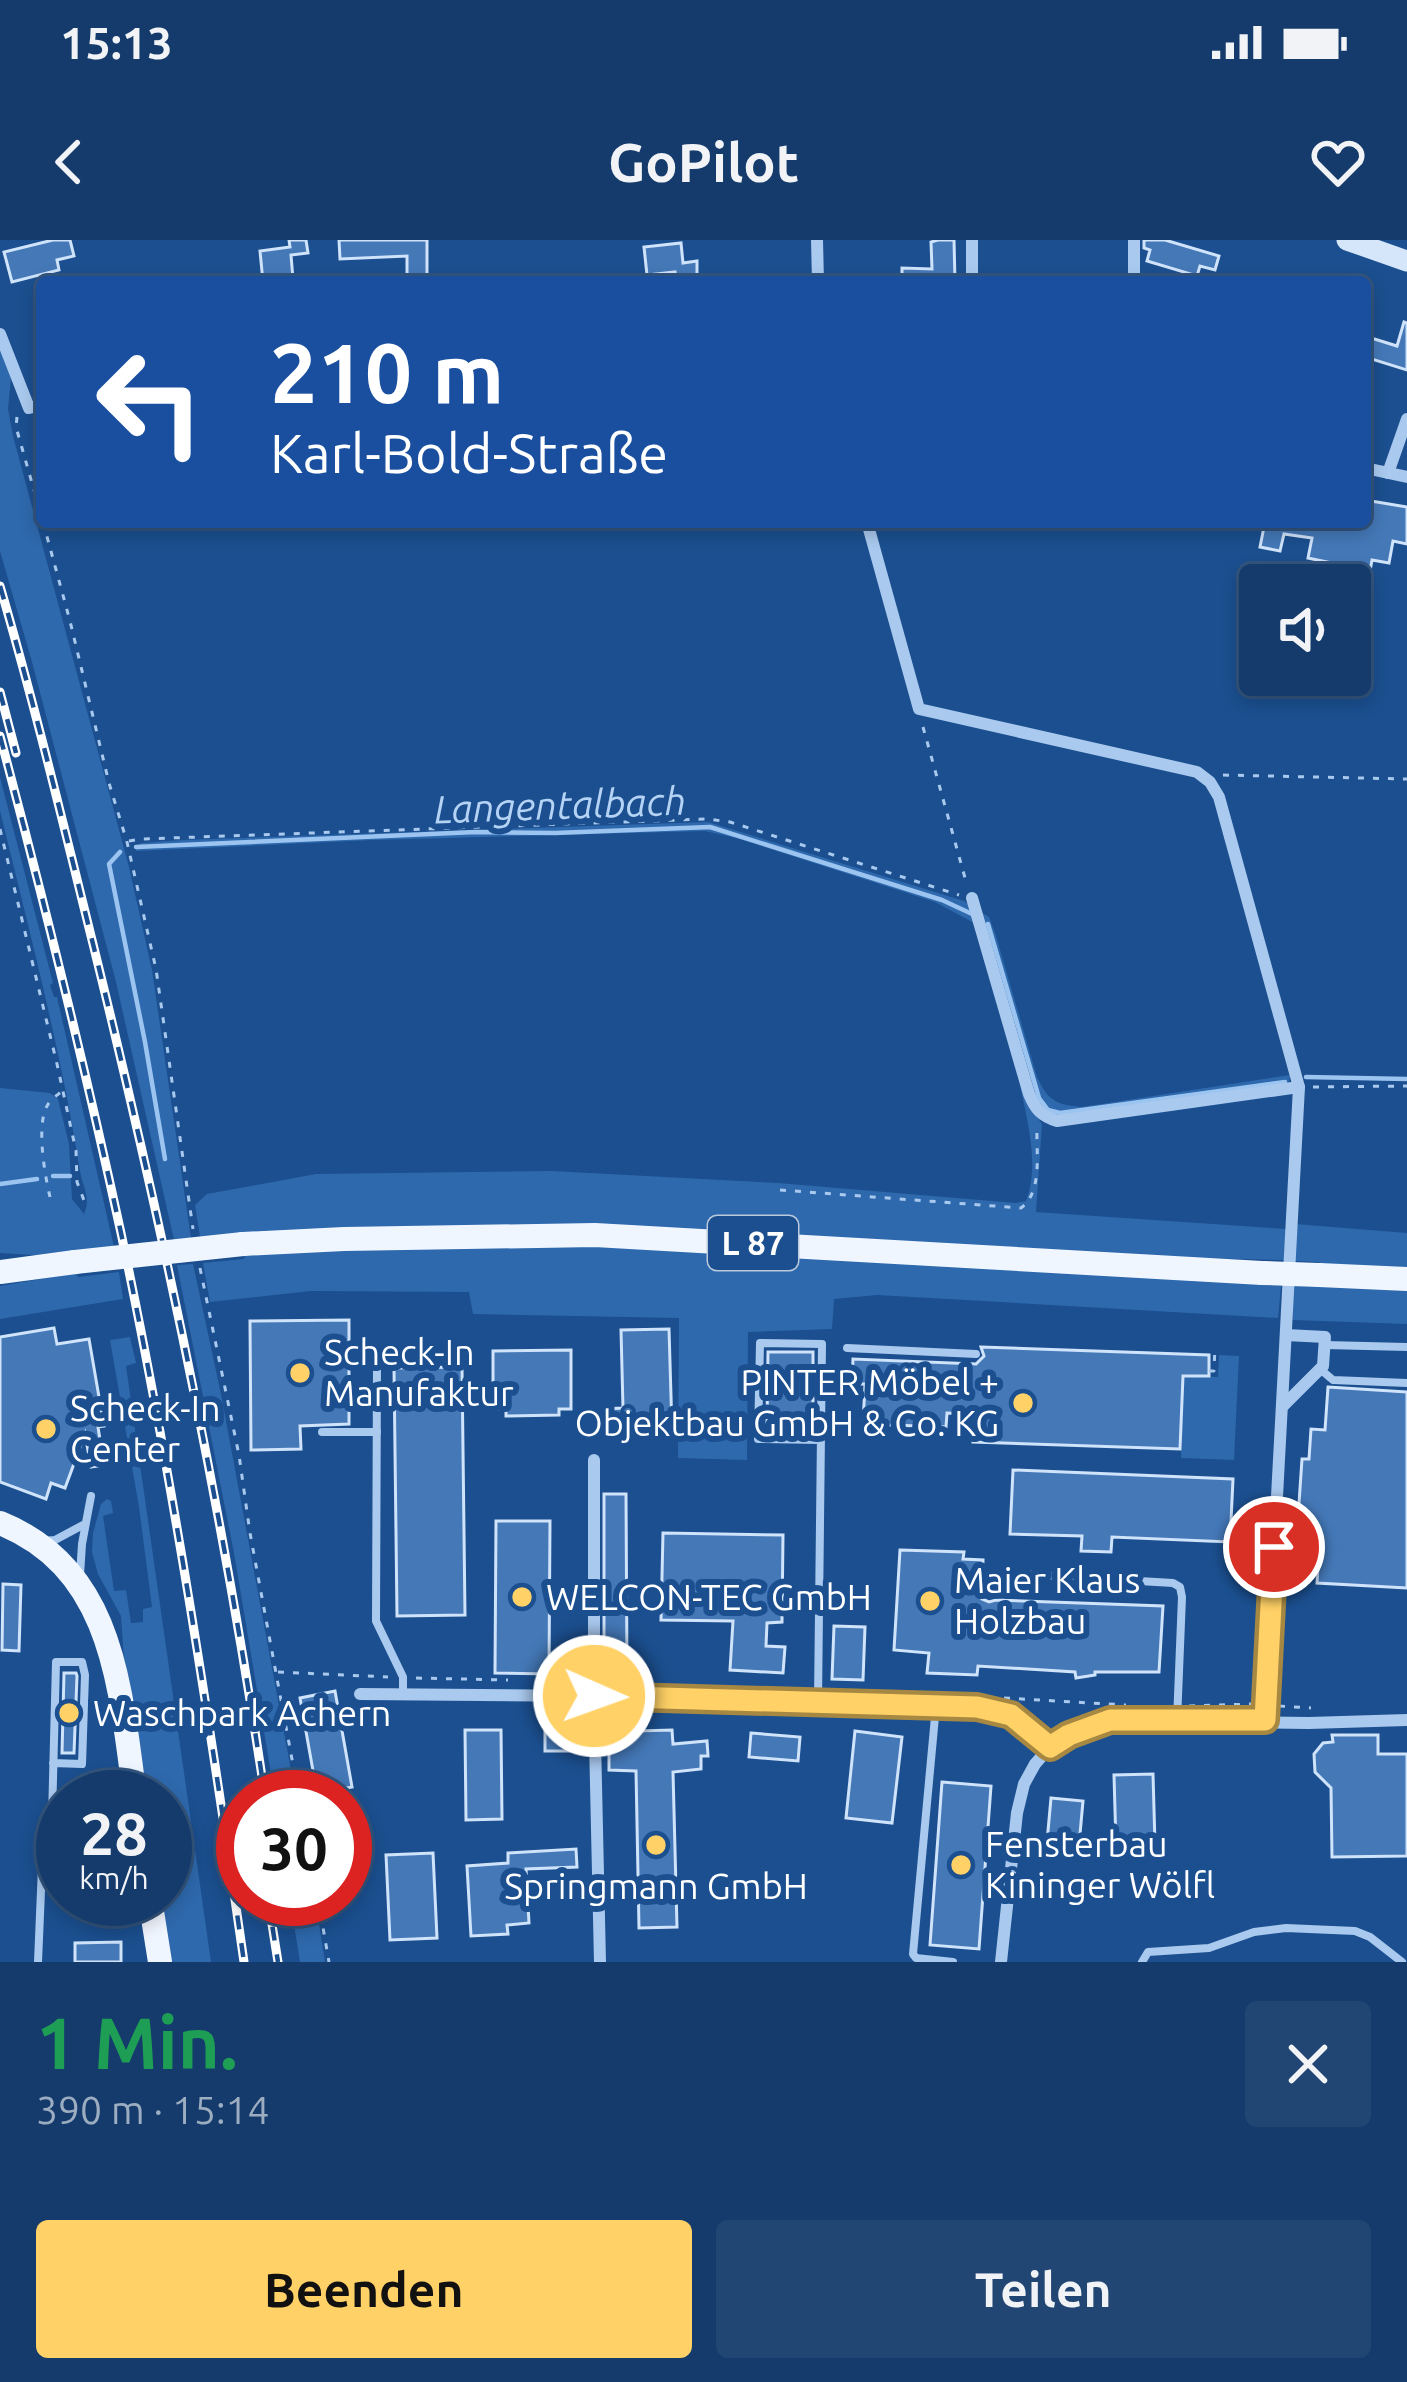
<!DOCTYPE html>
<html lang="de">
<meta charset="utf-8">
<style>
:root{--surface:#143b6b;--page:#214673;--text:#f1f3f6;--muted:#9dadc1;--line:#33557e;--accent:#ffd166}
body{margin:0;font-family:Ubuntu,sans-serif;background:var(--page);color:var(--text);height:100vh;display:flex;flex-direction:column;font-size:45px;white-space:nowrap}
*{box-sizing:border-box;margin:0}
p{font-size:39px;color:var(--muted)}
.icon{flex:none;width:66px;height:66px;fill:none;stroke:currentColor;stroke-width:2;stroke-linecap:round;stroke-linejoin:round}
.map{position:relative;height:1722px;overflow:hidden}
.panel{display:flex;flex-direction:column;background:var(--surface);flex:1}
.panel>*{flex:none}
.guide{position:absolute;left:36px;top:36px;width:1335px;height:252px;border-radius:12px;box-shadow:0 6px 18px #0003,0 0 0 3px var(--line);background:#1a4fa0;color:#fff;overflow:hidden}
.tools{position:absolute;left:1239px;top:324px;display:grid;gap:24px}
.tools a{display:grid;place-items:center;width:132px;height:132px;border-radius:12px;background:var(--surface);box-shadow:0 6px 18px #0003,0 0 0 3px var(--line);font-size:60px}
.speed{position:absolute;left:36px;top:1530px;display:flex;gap:24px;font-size:60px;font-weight:700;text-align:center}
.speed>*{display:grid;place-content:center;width:156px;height:156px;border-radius:50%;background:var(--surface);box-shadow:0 6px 18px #0003,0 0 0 3px var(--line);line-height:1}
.speed small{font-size:30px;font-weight:400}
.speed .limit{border:18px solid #d22;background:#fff;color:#111}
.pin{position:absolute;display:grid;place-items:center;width:102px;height:102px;color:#fff;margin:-51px;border:6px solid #fff;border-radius:50%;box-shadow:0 3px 12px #0007}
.me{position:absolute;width:132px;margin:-66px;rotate:92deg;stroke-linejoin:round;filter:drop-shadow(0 0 9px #0008)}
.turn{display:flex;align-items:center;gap:42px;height:252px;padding:0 36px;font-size:54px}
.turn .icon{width:156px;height:156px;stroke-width:2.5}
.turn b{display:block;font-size:84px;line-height:102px}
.round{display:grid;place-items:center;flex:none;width:126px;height:126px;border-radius:12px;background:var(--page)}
.overview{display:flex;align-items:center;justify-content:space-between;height:204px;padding:0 36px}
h1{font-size:72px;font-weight:700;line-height:90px;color:#1e9e55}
.button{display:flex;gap:24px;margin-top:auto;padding:24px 36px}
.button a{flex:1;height:138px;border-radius:12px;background:var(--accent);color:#111;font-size:48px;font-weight:700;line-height:138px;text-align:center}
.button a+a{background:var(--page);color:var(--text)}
.status{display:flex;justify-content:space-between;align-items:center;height:84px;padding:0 60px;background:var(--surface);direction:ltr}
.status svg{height:33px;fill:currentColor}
header{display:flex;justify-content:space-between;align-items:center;height:156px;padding:0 36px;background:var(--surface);font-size:54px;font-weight:700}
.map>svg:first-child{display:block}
</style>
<div class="status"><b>15:13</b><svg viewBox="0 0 49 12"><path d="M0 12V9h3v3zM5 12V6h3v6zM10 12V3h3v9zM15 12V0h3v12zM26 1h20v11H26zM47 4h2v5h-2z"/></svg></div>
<header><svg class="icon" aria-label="back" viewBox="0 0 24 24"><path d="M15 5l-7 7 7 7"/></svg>GoPilot<svg class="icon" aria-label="heart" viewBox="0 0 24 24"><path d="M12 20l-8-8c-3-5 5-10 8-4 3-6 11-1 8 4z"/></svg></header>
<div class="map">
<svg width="1407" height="1722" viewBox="0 0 1407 1722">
<rect width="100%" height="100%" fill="#1b4f8f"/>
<!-- green -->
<g fill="#2e69ad">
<polygon points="0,109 11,138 8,169 13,196 129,627 152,730 191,998 174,1000 116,742 32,422 0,311"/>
<path d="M0 537 53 743 50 745 54 757H57L114 1007 65 1017 0 1013V848L50 853 58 859 69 904 72 959 84 974C91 957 83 948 80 931 61 810 29 690 0 571Z"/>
<polygon points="708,582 964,661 970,665 976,684 935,662 736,598 705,591 373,600 136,611 136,607 141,603 182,600"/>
<path d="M981 672 989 677 996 696 1037 837C1048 861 1057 865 1082 867L1290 835 1289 842 1062 877 1044 872 1038 867Z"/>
<path d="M1018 834 1026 862 1042 884 1036 972 1286 989 1284 1020 200 997 195 965 207 954 316 934 552 931 778 943 1016 963 1026 961C1041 922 1025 874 1018 834Z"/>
<polygon points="1295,984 1407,993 1407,1028 1320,1025 1319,1022 1295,1021"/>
<polygon points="583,1006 1262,1042 1263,1045 1281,1046 1278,1078 877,1055 834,1059 832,1089 748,1092 747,1220 678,1218 679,1078 473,1074 469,1052 311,1051 210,1062 203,1023 244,1019 245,1014 328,1009"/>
<polygon points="193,1024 221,1154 296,1557 275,1557 234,1313 177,1025"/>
<polygon points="119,1032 123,1059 0,1079 0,1046 76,1033 78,1037"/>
<polygon points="1293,1046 1407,1048 1407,1084 1293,1080"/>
<polygon points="130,1097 136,1123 126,1126 211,1722 170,1722 160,1659 165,1659 165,1557 144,1557 125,1435 121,1376 98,1334 92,1312 93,1293 101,1264 107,1259 111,1261 113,1273 103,1276 114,1351 126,1350 131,1383 143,1382 143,1369 152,1367 139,1267 110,1100"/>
<polygon points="1219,1115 1239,1116 1234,1220 1181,1218 1183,1136 1218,1137"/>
<polygon points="290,1659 315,1659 325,1722 300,1722"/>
</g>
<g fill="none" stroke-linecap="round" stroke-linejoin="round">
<!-- stream -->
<g stroke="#9cc4f0" stroke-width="4.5">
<polyline points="136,607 476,592 555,593 710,587 942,660 972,674"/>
<polyline points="120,612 109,624 145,802 165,919"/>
<polyline points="988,684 1039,858 1048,870 1060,873 1285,842"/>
<polyline points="1306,837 1407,839"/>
<polyline points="53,936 70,936"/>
<polyline points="0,944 37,939"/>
</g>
</g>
<!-- building -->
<g fill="#4478b7" stroke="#cfe3fa" stroke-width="3">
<polygon points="53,0 70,0 74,16 57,20 59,30 12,42 4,12"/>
<polygon points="289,0 306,0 308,13 291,15 293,39 287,42 263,42 260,11 290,7"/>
<polygon points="339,0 427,0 427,42 407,42 407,16 340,19"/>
<polygon points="938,0 954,0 955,42 902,42 902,28 932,29 931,2"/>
<polygon points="1144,0 1165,0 1219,16 1215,30 1200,26 1197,36 1147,21 1150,10 1144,8"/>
<polygon points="681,3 683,23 697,21 697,40 676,42 675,32 647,35 644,7"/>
<polygon points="1404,82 1407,83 1407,130 1365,117 1365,96 1397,106"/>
<polygon points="1365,260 1407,267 1407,304 1393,301 1389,323 1372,320 1370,331 1308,318 1312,298 1284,294 1280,311 1260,307 1265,282 1365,282"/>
<polygon points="349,1080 349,1184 300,1186 301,1209 251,1210 250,1081"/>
<polygon points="54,1088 57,1104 89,1099 104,1186 98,1187 104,1225 91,1227 85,1194 65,1248 51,1243 46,1259 0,1242 0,1097"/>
<polygon points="669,1089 672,1190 604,1192 603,1169 623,1168 621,1090"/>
<polygon points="981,1107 1209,1115 1209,1136 1183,1136 1180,1209 973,1202 974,1174 947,1173 946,1187 863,1184 865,1144 852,1144 853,1119 976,1124 984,1116"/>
<polygon points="571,1110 571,1169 559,1169 559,1175 506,1176 506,1169 493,1169 493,1111"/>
<polygon points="768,1112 813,1112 813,1182 767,1182"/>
<polygon points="462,1127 465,1375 397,1376 394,1128"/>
<polygon points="1328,1147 1407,1152 1407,1348 1317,1343 1319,1310 1296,1308 1302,1219 1309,1219 1311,1189 1325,1190"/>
<polygon points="1013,1230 1233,1239 1230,1302 1112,1297 1111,1312 1081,1311 1082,1296 1010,1294"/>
<polygon points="604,1254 626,1254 627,1431 604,1431"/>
<polygon points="496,1281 550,1281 549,1434 495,1433"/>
<polygon points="663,1293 783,1295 782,1382 767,1383 766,1406 785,1407 783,1433 730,1430 733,1381 661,1380"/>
<polygon points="900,1310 964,1312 963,1319 983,1320 982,1359 989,1362 996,1360 1163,1366 1159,1432 1095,1432 1095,1435 1076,1438 1075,1432 978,1426 977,1435 927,1433 929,1413 894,1410"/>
<polygon points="3,1344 21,1345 19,1411 2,1410"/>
<polygon points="834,1386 865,1387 863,1440 832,1439"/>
<polygon points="64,1433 76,1433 77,1436 74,1513 62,1513"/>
<polygon points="335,1451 352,1547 317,1553 300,1458"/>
<polygon points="545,1476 569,1476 569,1483 579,1483 579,1511 545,1511"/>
<polygon points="609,1477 637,1491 672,1490 673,1504 707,1501 708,1516 701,1516 701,1529 673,1532 677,1687 639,1688 636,1531 609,1530"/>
<polygon points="465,1490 501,1490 502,1579 466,1580"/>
<polygon points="855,1491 902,1497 892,1583 846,1578"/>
<polygon points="751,1493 800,1497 798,1521 749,1517"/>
<polygon points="1332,1495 1378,1495 1378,1514 1407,1514 1407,1616 1332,1617 1331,1548 1315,1532 1314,1514 1323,1503 1333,1502"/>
<polygon points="1153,1534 1155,1604 1116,1605 1114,1535"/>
<polygon points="942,1542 991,1546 979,1709 930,1705"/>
<polygon points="1051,1558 1083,1561 1079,1605 1047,1602"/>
<polygon points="576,1609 577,1627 526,1629 529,1683 507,1685 508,1694 471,1696 467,1626 508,1623 508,1613"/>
<polygon points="433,1613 437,1698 390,1700 386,1615"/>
<polygon points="121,1702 121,1722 75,1722 75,1703"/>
</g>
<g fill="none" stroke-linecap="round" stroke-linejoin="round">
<!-- path -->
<g stroke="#a9c9ee" stroke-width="3" stroke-dasharray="6 9" stroke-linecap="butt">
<polyline points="17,177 16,187 42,278"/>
<polyline points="43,282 70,381 109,543 127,602 156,729 193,989"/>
<polyline points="923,487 967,645"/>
<polyline points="1223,535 1407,539"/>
<polyline points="0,589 57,824 76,911 77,942 85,963"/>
<polyline points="129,601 142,599 707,579 730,582 959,655"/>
<polyline points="1313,847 1407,846"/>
<path d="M780 950 1021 968C1043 952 1036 912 1037 887"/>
<path d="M50 957C45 936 36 886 47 866 50 860 56 856 61 852"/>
<polyline points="200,1028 239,1215 250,1293 299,1557"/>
<polyline points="1209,1131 1214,1131 1215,1106"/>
<polyline points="278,1432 388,1437"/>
<polyline points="416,1438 508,1440"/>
<polyline points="1004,1458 1126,1465"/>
<polyline points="1189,1466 1252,1464"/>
<polyline points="1279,1466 1311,1468"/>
<polyline points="318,1659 329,1722"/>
</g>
<!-- lane -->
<g stroke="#a9c9ee" stroke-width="8">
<polyline points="1325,1105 1407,1107"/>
<polyline points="847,1108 976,1114"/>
<polyline points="377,1128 376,1381 403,1437 403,1454"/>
<polyline points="1320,1129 1333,1140 1407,1143"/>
<polyline points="322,1192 377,1192"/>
<polyline points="42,1301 55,1300 83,1285"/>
<polyline points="80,1335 82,1304 91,1256"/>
<polyline points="990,1354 995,1337 1003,1333 1173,1343 1180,1347 1182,1357 1177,1481"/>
<polyline points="818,1461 822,1104 760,1103 758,1199 820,1200"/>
<polyline points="936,1466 913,1714 916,1718 953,1722"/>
<polyline points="38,1722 42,1627 51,1617 56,1422 82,1422 85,1435 82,1524 53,1523"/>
<polyline points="1142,1722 1148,1712 1209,1708 1254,1692 1286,1688 1355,1691 1370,1697 1402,1722"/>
</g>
<!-- street -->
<g stroke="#a9c9ee" stroke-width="12">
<polyline points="817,0 818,42"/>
<polyline points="972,0 972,42"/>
<polyline points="1134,42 1134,0"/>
<polyline points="0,94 29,168 42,165"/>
<polyline points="1365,228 1407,237"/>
<polyline points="1388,233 1407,179"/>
<polyline points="867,282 919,469 1197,532 1210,542 1219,557 1299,847 1265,1480"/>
<path d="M972 658 1029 854C1035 869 1041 876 1057 881L1299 847"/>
<polyline points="1283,1166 1323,1126 1325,1097 1286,1095"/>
<polyline points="594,1220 594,1456 600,1722"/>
<polyline points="360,1454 594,1456 977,1467 1011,1475 1050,1507"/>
<polyline points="1001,1722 1017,1573 1024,1544 1035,1524 1050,1507 1069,1494 1110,1480 1309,1483 1407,1480"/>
</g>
<!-- secondary -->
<polyline stroke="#d6e6fa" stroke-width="21" points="1347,0 1407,21"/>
<!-- primary -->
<g stroke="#f0f6ff" stroke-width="24">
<polyline points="243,1004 344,999 595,995 1262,1033"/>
<polyline points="0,1032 75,1022"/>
<polyline points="1319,1035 1407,1039"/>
<path d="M0 1283C115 1329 120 1450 135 1557"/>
<polyline points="150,1659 160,1722"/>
</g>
<!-- rail casing -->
<g stroke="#fff" stroke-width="9">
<g id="rail">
<path d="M0 346C35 466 64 587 94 708 163 988 223 1271 265 1557"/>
<polyline points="0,452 16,513"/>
<path d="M0 496C44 661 85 827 121 993 172 1234 209 1478 244 1722"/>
<polyline points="268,1659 278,1722"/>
</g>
</g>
<!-- rail -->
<use href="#rail" stroke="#1b4f8f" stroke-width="4.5" stroke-dasharray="14" stroke-linecap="butt"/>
<!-- primary-bridge -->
<g stroke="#f0f6ff" stroke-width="24">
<polyline points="75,1022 243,1004"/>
<polyline points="1262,1033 1319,1035"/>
</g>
</g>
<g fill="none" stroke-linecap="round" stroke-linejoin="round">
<!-- route casing -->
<g stroke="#a68842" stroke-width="30">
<polyline id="route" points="594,1456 977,1467 1011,1475 1050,1507 1069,1495 1110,1480 1265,1480 1274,1307"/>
</g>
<!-- route -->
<use href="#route" stroke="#ffd166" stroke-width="21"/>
</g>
<!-- markers -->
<g fill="#ffd166" stroke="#1b4f8f" stroke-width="4.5">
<circle cx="300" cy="1133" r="12"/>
<circle cx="1023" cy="1163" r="12"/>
<circle cx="46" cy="1189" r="12"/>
<circle cx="522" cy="1357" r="12"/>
<circle cx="930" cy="1361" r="12"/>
<circle cx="69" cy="1473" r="12"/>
<circle cx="656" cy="1605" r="12"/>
<circle cx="961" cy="1625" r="12"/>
</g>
<g text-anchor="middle" stroke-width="12" stroke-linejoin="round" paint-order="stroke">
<!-- shield labels -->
<rect fill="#1b4f8f" stroke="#bbcadd" stroke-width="3" x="708" y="976" width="90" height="54" rx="9"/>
<g font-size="33" font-weight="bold" fill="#fff">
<text x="753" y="1015">L 87</text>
</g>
<!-- poi labels -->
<g font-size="36" fill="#fff" stroke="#1b4f8f" text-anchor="start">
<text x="324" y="1125">Scheck-In<tspan x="324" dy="41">Manufaktur</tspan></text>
<text x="999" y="1155" text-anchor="end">PINTER Möbel +<tspan x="999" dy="41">Objektbau GmbH &amp; Co. KG</tspan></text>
<text x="70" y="1181">Scheck-In<tspan x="70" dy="41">Center</tspan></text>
<text x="954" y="1353">Maier Klaus<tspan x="954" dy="41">Holzbau</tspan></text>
<text x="546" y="1370">WELCON-TEC GmbH</text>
<text x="93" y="1486">Waschpark Achern</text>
<text x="985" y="1617">Fensterbau<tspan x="985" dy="41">Kininger Wölfl</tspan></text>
<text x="656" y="1659" text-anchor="middle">Springmann GmbH</text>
</g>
<!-- water labels -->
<g font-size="39" font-style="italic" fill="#b5d3f5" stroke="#1b4f8f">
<text transform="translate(560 565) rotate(-2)" y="14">Langentalbach</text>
</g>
</g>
</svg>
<div class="tools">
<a><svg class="icon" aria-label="sound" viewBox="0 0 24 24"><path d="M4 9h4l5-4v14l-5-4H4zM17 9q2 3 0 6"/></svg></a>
</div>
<div class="speed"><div>28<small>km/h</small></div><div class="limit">30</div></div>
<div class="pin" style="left:1274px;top:1307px;background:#d93025"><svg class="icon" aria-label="arrive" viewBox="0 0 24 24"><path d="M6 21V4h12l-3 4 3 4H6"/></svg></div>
<svg class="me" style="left:594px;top:1456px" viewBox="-20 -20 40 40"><circle r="17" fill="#ffd166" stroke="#fff" stroke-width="3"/><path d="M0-11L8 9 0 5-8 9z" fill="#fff"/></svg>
<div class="guide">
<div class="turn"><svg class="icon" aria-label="left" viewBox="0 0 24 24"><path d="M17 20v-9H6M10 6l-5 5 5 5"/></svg><div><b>210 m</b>Karl-Bold-Straße</div></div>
</div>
</div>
<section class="panel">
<div class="overview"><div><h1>1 Min.</h1><p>390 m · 15:14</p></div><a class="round"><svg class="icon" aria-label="close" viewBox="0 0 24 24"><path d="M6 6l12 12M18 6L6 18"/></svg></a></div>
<div class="button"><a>Beenden</a><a>Teilen</a></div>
</section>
